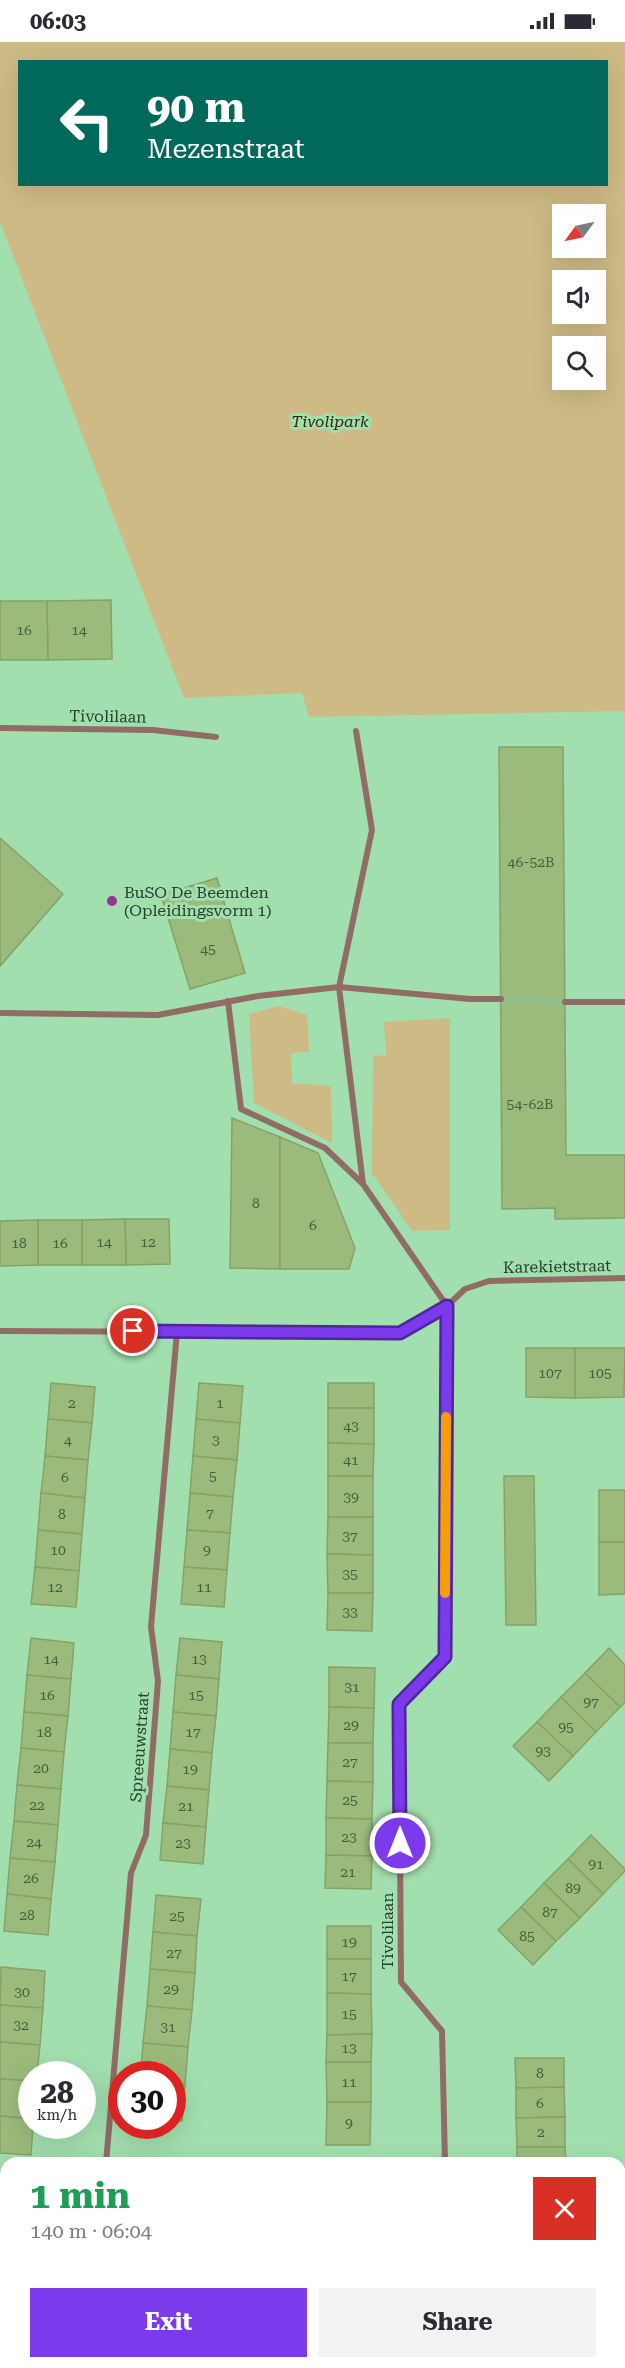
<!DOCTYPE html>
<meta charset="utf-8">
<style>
:root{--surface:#fff;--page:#f2f2f3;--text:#2b2b33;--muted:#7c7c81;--accent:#7c3aed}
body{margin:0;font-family:"Roboto Serif",serif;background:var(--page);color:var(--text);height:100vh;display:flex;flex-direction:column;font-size:22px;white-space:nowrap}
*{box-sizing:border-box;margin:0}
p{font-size:20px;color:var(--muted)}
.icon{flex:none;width:33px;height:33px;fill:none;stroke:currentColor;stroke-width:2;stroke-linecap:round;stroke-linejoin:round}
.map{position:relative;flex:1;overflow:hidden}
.side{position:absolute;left:0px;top:2115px;width:626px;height:212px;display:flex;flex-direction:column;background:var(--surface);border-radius:18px 18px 0 0;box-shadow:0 6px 24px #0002}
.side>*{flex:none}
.top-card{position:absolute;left:18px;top:18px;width:590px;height:126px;border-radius:0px;box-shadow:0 6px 24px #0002;background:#00695c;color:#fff;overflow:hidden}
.needle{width:39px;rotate:237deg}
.buttons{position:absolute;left:552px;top:162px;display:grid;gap:12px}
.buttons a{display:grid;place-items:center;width:54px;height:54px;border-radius:0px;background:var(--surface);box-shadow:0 6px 24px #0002;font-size:30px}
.speed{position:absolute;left:18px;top:2019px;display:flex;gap:12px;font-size:30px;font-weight:700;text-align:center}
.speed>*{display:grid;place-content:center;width:78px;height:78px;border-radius:50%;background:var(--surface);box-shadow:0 6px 24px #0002;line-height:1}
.speed small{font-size:15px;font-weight:400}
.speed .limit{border:9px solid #d22;background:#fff;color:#111}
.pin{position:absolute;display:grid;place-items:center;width:51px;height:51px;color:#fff;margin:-26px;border:3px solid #fff;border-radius:50%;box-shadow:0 2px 6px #0007}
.me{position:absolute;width:66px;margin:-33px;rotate:0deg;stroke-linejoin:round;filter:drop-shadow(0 0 4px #0008)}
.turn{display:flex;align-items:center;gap:21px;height:126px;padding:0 30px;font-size:27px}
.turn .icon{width:78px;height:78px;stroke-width:2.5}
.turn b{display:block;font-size:42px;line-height:51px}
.round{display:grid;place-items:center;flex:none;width:63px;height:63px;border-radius:0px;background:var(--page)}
.summary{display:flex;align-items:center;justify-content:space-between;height:102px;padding:0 30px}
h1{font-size:36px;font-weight:700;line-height:45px;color:#1e9e55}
.action{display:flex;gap:12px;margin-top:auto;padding:12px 30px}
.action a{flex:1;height:69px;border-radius:0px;background:var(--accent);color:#fff;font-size:24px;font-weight:700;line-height:69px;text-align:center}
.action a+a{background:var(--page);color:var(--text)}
.status{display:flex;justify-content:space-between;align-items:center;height:42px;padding:0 30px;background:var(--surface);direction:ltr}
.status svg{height:16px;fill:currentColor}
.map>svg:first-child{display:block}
</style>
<div class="status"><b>06:03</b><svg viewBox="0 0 49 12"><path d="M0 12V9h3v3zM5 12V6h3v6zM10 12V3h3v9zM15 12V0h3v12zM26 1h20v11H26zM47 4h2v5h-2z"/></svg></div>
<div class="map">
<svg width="625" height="2326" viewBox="0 0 625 2326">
<rect width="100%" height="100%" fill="#a2dfae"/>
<!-- green -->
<g fill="#ceba84" fill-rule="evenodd">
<path d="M0 0H625V669L309 675 302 651 184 656 0 180ZM20 20H606V142H20ZM562 172H596V206H562ZM562 238H596V272H562ZM562 304H596V338H562Z"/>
<polygon points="279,964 307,973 309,1010 291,1011 292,1041 331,1044 332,1101 254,1061 249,972"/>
<polygon points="450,976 450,1188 412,1189 372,1131 373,1013 386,1014 384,980"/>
</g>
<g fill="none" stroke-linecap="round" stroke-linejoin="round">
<!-- stream -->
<g stroke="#936f91" stroke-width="12">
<polyline points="0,2297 6,2299"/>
<polyline points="61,2320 76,2326"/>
</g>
</g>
<!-- building -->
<g fill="#9bbb7c" stroke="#85a366" stroke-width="1.5">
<polygon points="111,558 112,617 48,618 47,559"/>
<polygon points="0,559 47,559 48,618 0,618"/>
<polygon points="499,705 563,705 566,1113 625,1113 625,1176 555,1177 555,1166 502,1167"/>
<polygon points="0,796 63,852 0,924"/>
<polygon points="217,836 245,931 190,947 161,853"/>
<polygon points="232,1076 280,1095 280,1227 230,1226"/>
<polygon points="280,1095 318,1111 355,1206 349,1227 280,1227"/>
<polygon points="125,1177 169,1177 170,1222 126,1223"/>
<polygon points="125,1177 126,1223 82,1223 82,1178"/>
<rect x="38" y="1178" width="44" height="45"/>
<polygon points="38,1178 38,1223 0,1224 0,1179"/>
<polygon points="526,1306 575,1306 575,1356 526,1355"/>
<polygon points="575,1306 625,1306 624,1355 575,1356"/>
<polygon points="51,1341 95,1345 92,1381 48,1377"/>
<polygon points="199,1341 243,1344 240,1381 196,1377"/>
<rect x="328" y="1341" width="46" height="25"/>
<polygon points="328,1366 374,1366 374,1402 328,1401"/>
<polygon points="48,1377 92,1381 88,1418 45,1414"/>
<polygon points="196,1377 240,1381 237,1418 193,1414"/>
<polygon points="328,1401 374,1402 373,1434 328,1434"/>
<polygon points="45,1414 88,1418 85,1456 41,1451"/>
<polygon points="193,1414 237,1418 233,1455 190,1451"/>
<rect x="328" y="1434" width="45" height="41"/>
<polygon points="504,1434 534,1434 536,1583 506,1583"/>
<rect x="599" y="1448" width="26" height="52"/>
<polygon points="41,1451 85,1456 82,1492 38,1488"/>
<polygon points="190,1451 233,1455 230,1491 187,1488"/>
<polygon points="328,1475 373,1475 373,1513 327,1512"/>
<polygon points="38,1488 82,1492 79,1529 35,1525"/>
<polygon points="187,1488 230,1491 227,1528 184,1525"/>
<polygon points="599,1500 625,1500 625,1552 599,1553"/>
<polygon points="327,1512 373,1513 373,1551 328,1551"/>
<polygon points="35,1525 79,1529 76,1565 31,1562"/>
<polygon points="184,1525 227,1528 224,1565 181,1562"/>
<polygon points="328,1551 373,1551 372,1589 327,1588"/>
<polygon points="31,1596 74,1601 71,1637 27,1633"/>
<polygon points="180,1596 222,1600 219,1637 176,1633"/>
<polygon points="609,1606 625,1623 625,1661 620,1665 585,1631"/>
<polygon points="329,1625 375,1626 374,1666 329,1665"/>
<polygon points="585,1631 620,1665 596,1690 561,1655"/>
<polygon points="27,1633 71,1637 68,1674 24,1670"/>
<polygon points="176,1633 219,1637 216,1674 173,1670"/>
<polygon points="561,1655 596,1690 573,1714 537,1680"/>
<polygon points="329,1665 374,1666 373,1701 328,1701"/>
<polygon points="24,1670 68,1674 64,1710 21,1706"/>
<polygon points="173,1670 216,1674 212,1711 170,1707"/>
<polygon points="537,1680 573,1714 549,1739 513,1704"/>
<polygon points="328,1701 373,1701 373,1740 327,1739"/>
<polygon points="21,1706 64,1710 61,1747 17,1743"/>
<polygon points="170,1707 212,1711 209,1748 167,1744"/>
<polygon points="327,1739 373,1740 372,1777 326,1776"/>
<polygon points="17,1743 61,1747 58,1783 14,1779"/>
<polygon points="167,1744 209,1748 206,1785 163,1781"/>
<polygon points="326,1776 372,1777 372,1814 326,1813"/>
<polygon points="14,1779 58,1783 55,1820 10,1816"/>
<polygon points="163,1781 206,1785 203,1822 160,1818"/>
<polygon points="591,1793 625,1827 625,1829 603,1852 568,1817"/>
<polygon points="326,1813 372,1814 371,1847 325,1846"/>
<polygon points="10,1816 55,1820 51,1857 7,1852"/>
<polygon points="568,1817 603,1852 580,1876 544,1841"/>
<polygon points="544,1841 580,1876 556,1899 521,1865"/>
<polygon points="7,1852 51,1857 48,1893 4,1889"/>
<polygon points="156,1853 201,1857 197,1894 153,1890"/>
<polygon points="521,1865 556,1899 533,1923 498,1888"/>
<rect x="327" y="1884" width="44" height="33"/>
<polygon points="153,1890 197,1894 195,1931 150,1927"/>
<polygon points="327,1917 371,1917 371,1952 327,1951"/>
<polygon points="1,1925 45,1929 43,1966 0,1963"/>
<polygon points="150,1927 195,1931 192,1968 147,1964"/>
<polygon points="327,1951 371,1952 372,1992 327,1993"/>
<polygon points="0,1963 43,1966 40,2003 0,2000"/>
<polygon points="147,1964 192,1968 188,2005 143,2001"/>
<polygon points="372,1992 371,2020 326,2020 327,1993"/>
<polygon points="0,2000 40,2003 37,2032 32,2032 32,2039 0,2037"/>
<polygon points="143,2001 188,2005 185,2042 172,2041 172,2032 141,2032"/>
<polygon points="515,2016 564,2016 564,2045 516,2046"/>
<polygon points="326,2020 371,2020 371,2060 327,2060"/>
<polygon points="0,2037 32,2039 32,2077 0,2074"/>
<polygon points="172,2041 185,2042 182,2079 172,2078"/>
<polygon points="564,2045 565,2075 516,2076 516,2046"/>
<polygon points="327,2060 371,2060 370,2103 326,2103"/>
<polygon points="0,2074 32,2077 33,2084 31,2113 0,2111"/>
<polygon points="565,2075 565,2105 517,2105 516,2076"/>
<polygon points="517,2105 565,2105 566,2121 517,2121"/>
</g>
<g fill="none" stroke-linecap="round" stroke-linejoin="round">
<!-- street-tunnel -->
<polyline stroke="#89bf94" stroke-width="6" stroke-dasharray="6 3" stroke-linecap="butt" points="501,957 565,960"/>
<!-- street -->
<g stroke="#906c65" stroke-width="6">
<polyline points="0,686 153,688 216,695"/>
<polyline points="356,689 372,788 339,945 363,1142 447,1264 445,1615 399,1662 401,1940 442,1989 445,2121"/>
<polyline points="228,959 241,1067 325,1106 363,1142"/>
<polyline points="565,960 625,960"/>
<polyline points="0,971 158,973 258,954 339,945 470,957 501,957"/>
<polyline points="0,1289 400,1291 447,1264 465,1247 489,1239 625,1236"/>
<polyline points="106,2121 131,1831 146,1793 158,1639 151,1585 177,1290"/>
<polyline points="620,2309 625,2309"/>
</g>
</g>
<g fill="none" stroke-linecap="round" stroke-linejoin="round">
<!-- route casing -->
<g stroke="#51269a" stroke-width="15">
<polyline id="route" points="133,1289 400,1291 447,1264 445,1615 399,1662 400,1801"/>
</g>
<!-- route -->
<use href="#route" stroke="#7c3aed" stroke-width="10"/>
<!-- slow -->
<polyline stroke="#f59e0b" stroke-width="10" points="445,1551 446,1375"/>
</g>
<!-- markers -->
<circle fill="#993194" stroke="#a2dfae" stroke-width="2" cx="112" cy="859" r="6"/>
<g text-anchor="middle" stroke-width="6" stroke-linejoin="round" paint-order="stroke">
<!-- number labels -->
<g font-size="14" fill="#435f40">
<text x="24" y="593">16</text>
<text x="79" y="593">14</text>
<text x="531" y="825">46-52B</text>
<text x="208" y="912">45</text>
<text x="530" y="1067">54-62B</text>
<text x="256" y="1166">8</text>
<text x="313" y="1188">6</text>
<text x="104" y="1205">14</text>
<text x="148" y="1205">12</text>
<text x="19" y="1206">18</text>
<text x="60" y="1206">16</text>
<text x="550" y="1336">107</text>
<text x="600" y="1336">105</text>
<text x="72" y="1366">2</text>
<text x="220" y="1366">1</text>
<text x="351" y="1389">43</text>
<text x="68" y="1403">4</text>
<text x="216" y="1403">3</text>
<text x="351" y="1423">41</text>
<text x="213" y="1439">5</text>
<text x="65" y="1440">6</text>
<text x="351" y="1460">39</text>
<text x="210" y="1476">7</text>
<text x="62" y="1477">8</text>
<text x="350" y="1499">37</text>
<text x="58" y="1513">10</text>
<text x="207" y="1513">9</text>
<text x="350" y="1537">35</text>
<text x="55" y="1550">12</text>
<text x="204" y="1550">11</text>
<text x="350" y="1575">33</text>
<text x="51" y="1622">14</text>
<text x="199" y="1622">13</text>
<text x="352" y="1650">31</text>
<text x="47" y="1658">16</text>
<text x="196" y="1658">15</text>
<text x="591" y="1665">97</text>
<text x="351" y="1688">29</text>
<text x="566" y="1690">95</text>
<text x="44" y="1695">18</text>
<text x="193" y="1695">17</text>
<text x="543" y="1714">93</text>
<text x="350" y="1725">27</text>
<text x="41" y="1731">20</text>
<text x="190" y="1732">19</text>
<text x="350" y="1763">25</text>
<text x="37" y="1768">22</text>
<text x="186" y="1769">21</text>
<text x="349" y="1800">23</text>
<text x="34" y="1805">24</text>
<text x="183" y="1806">23</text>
<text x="596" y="1827">91</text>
<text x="348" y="1835">21</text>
<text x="31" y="1841">26</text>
<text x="573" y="1851">89</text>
<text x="550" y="1875">87</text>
<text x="27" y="1878">28</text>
<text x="177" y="1879">25</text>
<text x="527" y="1899">85</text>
<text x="349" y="1905">19</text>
<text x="174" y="1916">27</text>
<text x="349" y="1939">17</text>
<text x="171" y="1952">29</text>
<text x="22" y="1955">30</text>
<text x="349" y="1977">15</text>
<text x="21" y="1988">32</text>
<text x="168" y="1990">31</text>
<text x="349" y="2011">13</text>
<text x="540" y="2036">8</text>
<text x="349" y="2045">11</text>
<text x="540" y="2066">6</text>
<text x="349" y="2086">9</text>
<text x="541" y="2095">2</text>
</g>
<!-- park labels -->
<g font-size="16" font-style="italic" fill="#342803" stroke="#a2dfae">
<text x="330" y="385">Tivolipark</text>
</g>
<!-- street labels -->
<g font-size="16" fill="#26402c" stroke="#a2dfae">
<text transform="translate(108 674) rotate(1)" y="6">Tivolilaan</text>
<text transform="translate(557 1224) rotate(-1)" y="6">Karekietstraat</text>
<text transform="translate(139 1705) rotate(-86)" y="6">Spreeuwstraat</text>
<text transform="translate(387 1889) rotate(-90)" y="6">Tivolilaan</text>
</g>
<!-- poi labels -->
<g font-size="16" fill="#26402c" stroke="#a2dfae" text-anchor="start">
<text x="124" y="856">BuSO De Beemden<tspan x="124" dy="18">(Opleidingsvorm 1)</tspan></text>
</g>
</g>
</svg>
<div class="buttons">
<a><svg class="needle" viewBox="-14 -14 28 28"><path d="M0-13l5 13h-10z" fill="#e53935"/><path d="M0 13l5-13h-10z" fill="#7c7c81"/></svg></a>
<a><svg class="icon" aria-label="sound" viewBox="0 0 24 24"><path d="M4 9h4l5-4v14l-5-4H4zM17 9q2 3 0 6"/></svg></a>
<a><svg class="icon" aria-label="search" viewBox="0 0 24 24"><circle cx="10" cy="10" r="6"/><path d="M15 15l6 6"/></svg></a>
</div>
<div class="speed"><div>28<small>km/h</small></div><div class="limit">30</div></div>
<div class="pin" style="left:133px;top:1289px;background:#d93025"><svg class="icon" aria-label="arrive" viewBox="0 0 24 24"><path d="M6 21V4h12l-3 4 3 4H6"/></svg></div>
<svg class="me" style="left:400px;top:1801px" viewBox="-20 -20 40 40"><circle r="17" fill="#7c3aed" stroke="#fff" stroke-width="3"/><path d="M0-11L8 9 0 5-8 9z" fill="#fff"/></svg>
<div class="top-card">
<div class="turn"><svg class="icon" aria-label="left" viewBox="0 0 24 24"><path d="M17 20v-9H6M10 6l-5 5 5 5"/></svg><div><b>90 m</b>Mezenstraat</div></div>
</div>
<section class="side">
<div class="summary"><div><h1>1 min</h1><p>140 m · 06:04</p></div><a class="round" style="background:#d93025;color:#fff"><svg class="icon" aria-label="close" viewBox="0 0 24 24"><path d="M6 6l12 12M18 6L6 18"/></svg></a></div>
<div class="action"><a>Exit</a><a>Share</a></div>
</section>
</div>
